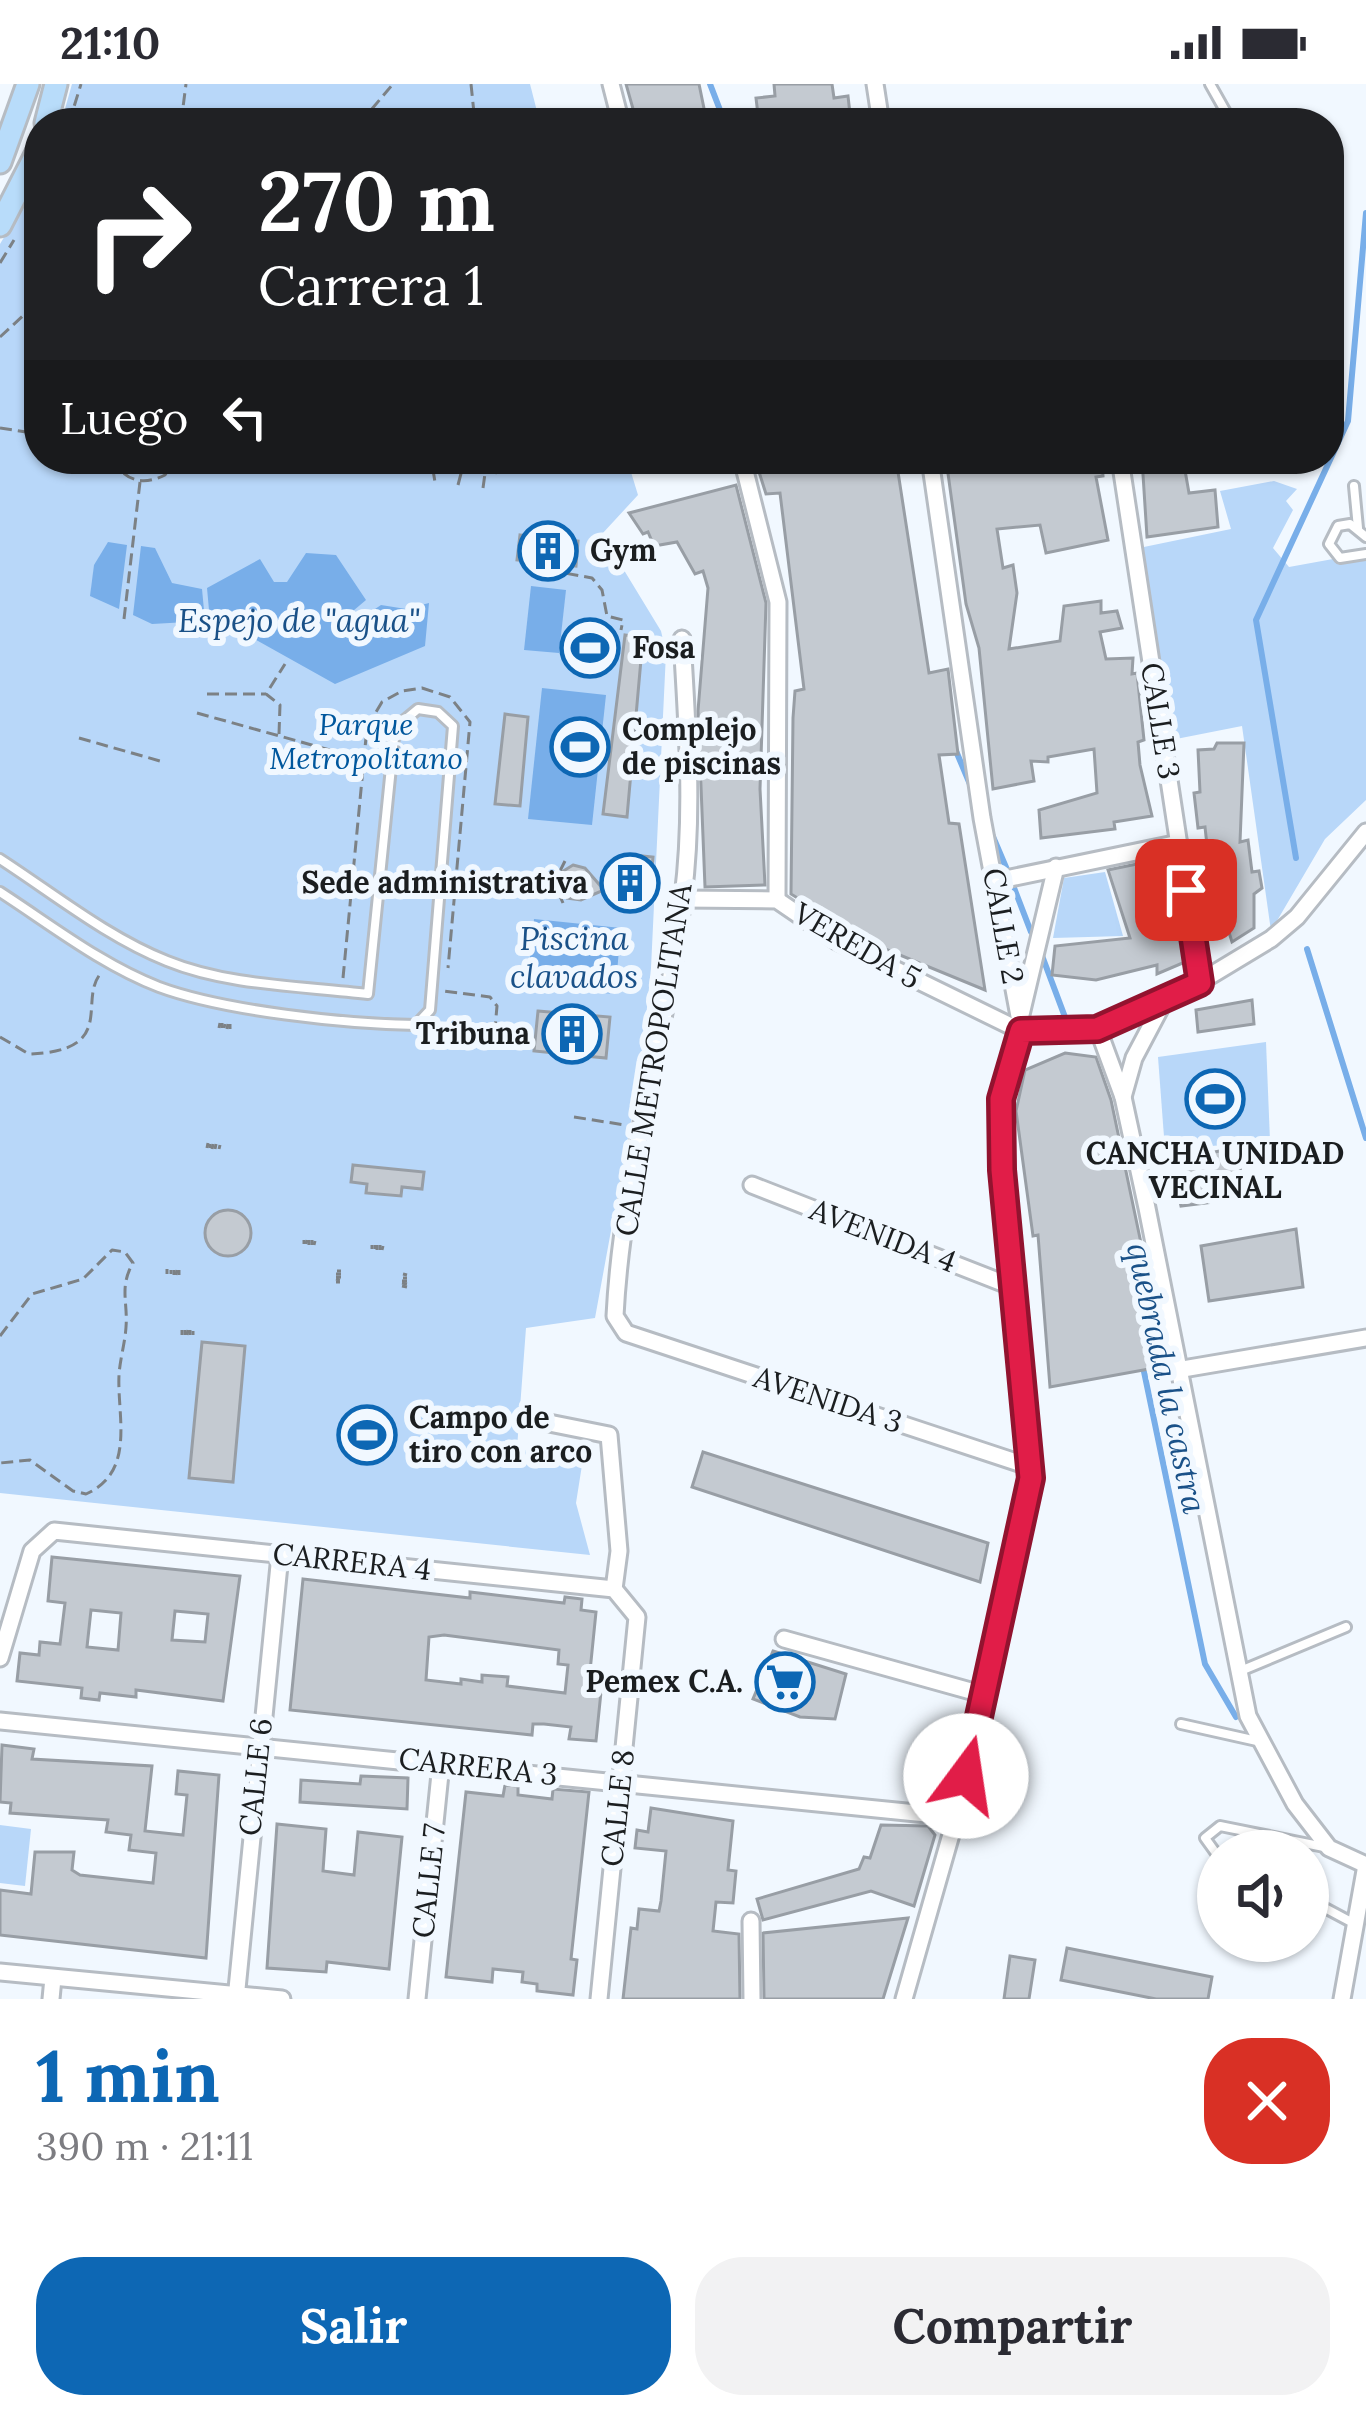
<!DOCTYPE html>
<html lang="es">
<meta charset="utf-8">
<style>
:root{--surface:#fff;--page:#f2f2f3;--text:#2b2b33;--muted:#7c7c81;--accent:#0d67b4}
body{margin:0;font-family:Lora,serif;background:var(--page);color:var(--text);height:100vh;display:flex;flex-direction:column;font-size:45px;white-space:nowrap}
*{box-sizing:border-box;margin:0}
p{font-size:39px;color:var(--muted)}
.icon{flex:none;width:66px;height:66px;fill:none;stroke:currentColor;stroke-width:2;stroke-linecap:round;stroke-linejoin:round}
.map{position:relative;height:1915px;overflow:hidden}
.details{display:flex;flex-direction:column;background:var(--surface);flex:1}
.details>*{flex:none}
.guide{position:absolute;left:24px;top:24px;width:1320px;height:366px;border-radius:48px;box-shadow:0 3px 9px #0004;background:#202124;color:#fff;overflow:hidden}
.tools{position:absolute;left:1197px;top:1746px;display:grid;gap:24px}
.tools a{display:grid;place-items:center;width:132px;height:132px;border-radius:50%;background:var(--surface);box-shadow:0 3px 9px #0004;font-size:60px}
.pin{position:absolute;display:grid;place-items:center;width:102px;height:102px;color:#fff;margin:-51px;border-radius:24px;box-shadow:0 6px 18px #0006}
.me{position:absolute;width:132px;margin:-66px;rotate:14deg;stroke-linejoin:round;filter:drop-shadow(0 0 9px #0008)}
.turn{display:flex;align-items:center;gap:42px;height:252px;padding:0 36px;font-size:54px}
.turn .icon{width:156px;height:156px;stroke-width:2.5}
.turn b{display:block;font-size:84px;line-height:102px}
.then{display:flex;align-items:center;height:114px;padding:0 36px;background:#0003;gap:24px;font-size:45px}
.round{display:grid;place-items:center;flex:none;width:126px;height:126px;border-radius:48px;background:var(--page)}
.headline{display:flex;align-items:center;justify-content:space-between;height:204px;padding:0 36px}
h1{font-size:72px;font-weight:700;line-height:90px;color:var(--accent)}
.cta{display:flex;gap:24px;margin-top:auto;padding:24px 36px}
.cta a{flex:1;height:138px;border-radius:48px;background:var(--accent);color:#fff;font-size:48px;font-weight:700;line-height:138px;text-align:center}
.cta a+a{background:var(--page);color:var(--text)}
.status{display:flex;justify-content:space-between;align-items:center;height:84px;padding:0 60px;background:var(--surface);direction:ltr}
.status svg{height:33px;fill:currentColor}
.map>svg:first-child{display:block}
</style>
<div class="status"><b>21:10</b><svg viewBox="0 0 49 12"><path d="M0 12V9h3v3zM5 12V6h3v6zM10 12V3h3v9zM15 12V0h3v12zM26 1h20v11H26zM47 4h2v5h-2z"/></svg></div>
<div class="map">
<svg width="1366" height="1915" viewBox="0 0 1366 1915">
<rect width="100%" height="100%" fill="#f1f8ff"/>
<!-- green -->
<g fill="#b8d7f9">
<polygon points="72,0 530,0 540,39 61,39"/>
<polygon points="39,95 39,375 627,375 638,411 602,450 661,547 666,569 651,884 641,983 595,1234 526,1244 517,1364 582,1381 576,1419 590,1471 0,1409 0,160"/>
<polygon points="1274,397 1297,405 1286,417 1293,426 1273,464 1289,483 1366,469 1366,716 1325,755 1271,847 1242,642 1171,656 1139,464 1231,445 1220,407"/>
<polygon points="1105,788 1123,852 1053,854 1064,794"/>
<polygon points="1266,958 1270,1057 1165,1066 1158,973"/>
<polygon points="0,1741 31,1745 25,1802 0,1799"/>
</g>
<!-- water -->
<g fill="#78aee9">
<polygon points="108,458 127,461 119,525 90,512 94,481"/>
<polygon points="141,462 155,464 172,499 202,505 205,537 152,540 133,531"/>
<polygon points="306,469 336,471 366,516 340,538 357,552 370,536 366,531 381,521 406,525 429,519 425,562 335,600 222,537 210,537 207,504 260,475 274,498 287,498"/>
<polygon points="531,502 566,506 559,569 524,566"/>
<polygon points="573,543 610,546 607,585 570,582"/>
<polygon points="542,604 606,611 592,741 528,735"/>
<polygon points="534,835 621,844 615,910 527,902"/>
</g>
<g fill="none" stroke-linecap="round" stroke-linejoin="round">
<!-- stream -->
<g stroke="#78aee9" stroke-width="6">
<polyline points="710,0 725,39"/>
<polyline points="29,337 39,296"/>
<polyline points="956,667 972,705"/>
<polyline points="991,748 1008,788"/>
<polyline points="1296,774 1256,536 1348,337 1366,129"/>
<polyline points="1011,796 1031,848"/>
<polyline points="1307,865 1366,1054"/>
<polyline points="1041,869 1065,933"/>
<polyline points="1143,1283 1205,1580 1236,1633"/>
</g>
</g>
<!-- building -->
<g fill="#c4cad1" stroke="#989ea5" stroke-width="3" fill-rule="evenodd">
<polygon points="626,0 699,0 707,39 637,39"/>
<polygon points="774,0 832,0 834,14 848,12 851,39 759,39 756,14 775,12"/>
<polygon points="755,375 896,375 929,589 948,585 958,670 939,671 949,739 959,740 985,906 868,858 791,810 793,634 795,607 804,605 780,409 766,410"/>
<polygon points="946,375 1102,375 1103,392 1096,393 1108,456 1046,469 1040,441 997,445 1003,484 1013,481 1017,509 1009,565 1060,557 1064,522 1101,517 1101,529 1117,527 1122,544 1100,548 1106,575 1133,574 1132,590 1137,589 1144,656 1138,658 1140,681 1152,732 1114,738 1115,745 1041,754 1039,726 1097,709 1094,665 1048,673 1048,678 1031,677 1034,697 993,705 979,564 966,520"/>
<polygon points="1142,375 1183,375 1189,409 1215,406 1218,443 1147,453"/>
<polygon points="736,401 766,519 760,705 765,801 705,803 698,627 708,504 703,487 695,490 677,458 654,462 648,448 643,450 629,429"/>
<polygon points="520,451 578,457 576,482 517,476"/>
<polygon points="625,551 643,553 627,733 603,730"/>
<polygon points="505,630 528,633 520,722 495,720"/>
<polygon points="1217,659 1244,659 1240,758 1248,756 1252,788 1259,787 1262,804 1254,810 1254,844 1232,858 1227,842 1216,844 1205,743 1198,744 1194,709 1200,708 1198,666 1214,665"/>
<polygon points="633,771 653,773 649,819 608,815 611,780 632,782"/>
<polygon points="1156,776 1158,797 1172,794 1185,878 1157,890 1157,881 1096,896 1052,891 1055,862 1130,854 1108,786"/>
<polygon points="573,781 585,784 604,806 581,816 567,814 559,804 560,789"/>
<polygon points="1252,916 1254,940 1198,948 1196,926"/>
<polygon points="538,927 610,933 606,974 534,967"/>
<polygon points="1065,969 1096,973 1111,1016 1150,1202 1160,1283 1050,1303 1038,1151 1033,1152 1016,1027 1025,986"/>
<polygon points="1236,1064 1246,1114 1181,1122 1171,1076"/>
<polygon points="353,1081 424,1088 422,1105 402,1103 401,1112 366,1109 367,1100 351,1098"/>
<circle cx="228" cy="1149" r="23"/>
<polygon points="1296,1145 1303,1203 1209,1217 1201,1162"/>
<polygon points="202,1258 245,1262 233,1398 189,1394"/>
<polygon points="703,1368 988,1459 980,1498 692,1403"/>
<path d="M52 1473 240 1492 223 1617 136 1606V1613L100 1609 99 1616 81 1614 82 1604 17 1597 20 1569 39 1571 40 1558 60 1560 65 1519 48 1517ZM91 1526 121 1529 118 1566 87 1563ZM175 1527 208 1530 205 1558 172 1556Z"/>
<path d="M303 1495 470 1514V1508L564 1519 565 1513 582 1515 581 1526 596 1528 588 1607 601 1608 596 1657 569 1655 571 1643 544 1640H533L532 1651 290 1626ZM444 1551 559 1566 558 1580 568 1581 565 1609 507 1602 508 1593 482 1591V1598L461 1595V1600L426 1596 429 1553Z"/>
<polygon points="773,1567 846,1590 835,1635 800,1633 753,1615"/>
<polygon points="2,1661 34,1665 32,1675 152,1682 145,1747 183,1751 187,1711 176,1710 178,1687 219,1691 206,1874 0,1851 0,1806 31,1810 35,1768 74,1768 72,1786 80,1791 153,1799 156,1769 129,1766 131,1751 106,1748 108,1736 10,1729 11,1719 0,1718"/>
<polygon points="361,1692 408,1694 407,1725 300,1718 301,1696 360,1700"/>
<polygon points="505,1701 518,1702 518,1711 552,1715 553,1705 589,1708 571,1875 577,1876 573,1911 537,1907 537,1900 522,1898 523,1888 493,1885 492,1898 446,1893 466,1708 503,1712"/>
<polygon points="651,1724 733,1737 728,1786 736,1787 733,1819 716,1818 713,1847 739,1850 740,1915 623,1915 631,1844 637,1845 639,1825 659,1827 661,1817 666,1767 635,1764 637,1746 648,1748"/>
<polygon points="277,1740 326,1745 323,1787 354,1791 358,1748 402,1753 389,1885 327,1878 326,1888 267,1884"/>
<polygon points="881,1741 928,1742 935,1751 914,1822 871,1807 763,1836 757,1815 859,1785 864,1773 870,1774"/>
<polygon points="908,1834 883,1915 764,1915 763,1849"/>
<polygon points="1067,1864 1212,1893 1208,1915 1156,1915 1061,1896"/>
<polygon points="1010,1872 1035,1876 1029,1915 1004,1915"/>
</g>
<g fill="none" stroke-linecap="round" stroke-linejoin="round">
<!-- lane casing -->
<g stroke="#b6bcc3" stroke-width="14">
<g id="lane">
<polyline points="1210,0 1232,39"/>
<polyline points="1354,402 1358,444"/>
<polyline points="1366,453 1350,440 1338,442 1329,460 1340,474 1366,470"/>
<path d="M0 775C54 810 107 853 167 877 228 902 303 902 368 910L395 644 418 625 438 628 453 642 430 926 416 941C346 940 224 927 159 903 102 881 51 841 0 808"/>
<polyline points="1238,1588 1346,1543"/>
<polyline points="1181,1640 1257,1657"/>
<polyline points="1218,1772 1205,1754 1220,1742 1324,1763"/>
<polyline points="1308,1815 1355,1840"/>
</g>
</g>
<!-- street casing -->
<g stroke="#b6bcc3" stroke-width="21">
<g id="street">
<polyline points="611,0 621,39"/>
<polyline points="875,0 881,39"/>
<polyline points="742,375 778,518 777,816"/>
<polyline points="930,375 982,734 1019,932"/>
<polyline points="1120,375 1200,899"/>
<path d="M682 555C687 640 694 729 683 813 666 954 622 1090 615 1232L626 1249 1031 1383"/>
<polyline points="996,797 1179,759"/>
<polyline points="683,815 777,816 837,857 1021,947 1098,945 1170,916 1271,855 1297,833 1366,748"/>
<polyline points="1098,945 1123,1013 1147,1124 1248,1632 1295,1720 1329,1764 1366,1781"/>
<polyline points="1123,1013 1134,974 1163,919"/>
<polyline points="752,1101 1013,1203"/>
<polyline points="1177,1286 1366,1254"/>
<polyline points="534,1336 609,1351 619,1467 614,1505"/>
<polyline points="784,1555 985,1611"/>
<polyline points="0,1574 32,1467 54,1447 614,1505 637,1533 599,1915"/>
<polyline points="0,1637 956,1733"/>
<polyline points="751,1837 752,1915"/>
<polyline points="0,1888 282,1915"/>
<polyline points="51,1915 53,1894"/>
<polyline points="236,1915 280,1471"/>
<polyline points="417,1915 441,1680"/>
<polyline points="904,1915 956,1733 1031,1394 1002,1086 1001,1015 1056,783"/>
<polyline points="1342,1915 1366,1781"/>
</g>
</g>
<!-- secondary casing -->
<g stroke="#b6bcc3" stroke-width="27">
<g id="secondary">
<polyline points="46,39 56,0"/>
<polyline points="0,78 28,0"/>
<polyline points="0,141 39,65"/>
</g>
</g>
<!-- path -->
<g stroke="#7c8185" stroke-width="3" stroke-dasharray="12 6" stroke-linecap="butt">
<polyline points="471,0 475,39"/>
<polyline points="69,39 81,0"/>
<polyline points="181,39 186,0"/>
<polyline points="360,39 393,0"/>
<polyline points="28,132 39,113"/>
<polyline points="0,179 14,156"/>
<polyline points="0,253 39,217"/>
<polyline points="0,344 39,350"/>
<path d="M113 375C124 397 143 402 165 391L175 375"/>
<polyline points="417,375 433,386 435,398"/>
<polyline points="485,387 499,389"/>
<polyline points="458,401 464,378"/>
<polyline points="483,404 487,375"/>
<polyline points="538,478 537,484 592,494 602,506 607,532 623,536 621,546"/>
<polyline points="124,535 140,398"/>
<polyline points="207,610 265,610"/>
<polyline points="197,629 362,675"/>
<polyline points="279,650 280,621 266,610 285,580"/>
<polyline points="79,654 160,677"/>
<polyline points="521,794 554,797"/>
<polyline points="563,819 554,799 565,777"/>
<polyline points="343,894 367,643 382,618 402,607 422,604 450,613 470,638 448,884"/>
<polyline points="219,944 220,939"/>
<polyline points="222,944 222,939"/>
<polyline points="224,944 225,940"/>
<polyline points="227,945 228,940"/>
<polyline points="230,945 230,940"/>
<polyline points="429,950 494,956 497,922 490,913 444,907"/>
<path d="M0 953 29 970C120 967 76 915 102 888"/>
<polyline points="574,1033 625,1041"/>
<polyline points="207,1064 208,1059"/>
<polyline points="210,1064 210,1060"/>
<polyline points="212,1065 213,1060"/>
<polyline points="215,1065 216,1060"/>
<polyline points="219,1065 220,1061"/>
<polyline points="304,1160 304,1156"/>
<polyline points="306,1160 307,1156"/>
<polyline points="309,1161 309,1156"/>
<polyline points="312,1161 312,1156"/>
<polyline points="314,1161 315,1157"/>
<polyline points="372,1165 372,1161"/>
<polyline points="375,1165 375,1161"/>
<polyline points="377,1166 377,1161"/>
<polyline points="380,1166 380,1161"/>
<polyline points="382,1166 383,1162"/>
<polyline points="337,1187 341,1187"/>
<polyline points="167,1190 167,1185"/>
<polyline points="171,1190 171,1186"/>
<polyline points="336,1190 341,1190"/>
<polyline points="403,1190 407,1191"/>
<polyline points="174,1191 174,1186"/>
<polyline points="176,1191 177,1186"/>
<polyline points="179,1191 179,1186"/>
<polyline points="336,1193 341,1193"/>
<polyline points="403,1194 407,1194"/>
<polyline points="336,1195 340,1196"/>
<polyline points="402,1197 407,1197"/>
<polyline points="336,1198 340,1198"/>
<polyline points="402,1199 407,1200"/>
<polyline points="402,1202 407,1203"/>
<polyline points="182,1251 182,1246"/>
<polyline points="185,1251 185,1246"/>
<polyline points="187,1251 188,1246"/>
<polyline points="190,1251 190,1246"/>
<polyline points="193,1251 193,1247"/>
<path d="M0 1252 32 1210 83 1195 112 1166 125 1168 133 1179C119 1203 128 1218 126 1243 125 1259 120 1275 119 1291 117 1332 136 1388 86 1410L73 1407 30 1376 0 1379"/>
</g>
<!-- lane -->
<use href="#lane" stroke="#fff" stroke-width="8"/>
<!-- street -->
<use href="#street" stroke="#fff" stroke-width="15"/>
<!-- secondary -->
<use href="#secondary" stroke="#b8dcfa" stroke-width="21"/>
</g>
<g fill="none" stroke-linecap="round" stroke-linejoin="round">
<!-- route casing -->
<g stroke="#92132f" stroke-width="30">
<polyline id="route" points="966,1692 1031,1394 1002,1086 1001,1015 1021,947 1097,945 1200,899 1186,806"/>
</g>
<!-- route -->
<use href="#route" stroke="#e11d48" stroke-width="21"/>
</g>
<!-- icons -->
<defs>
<g id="building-ring" transform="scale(3)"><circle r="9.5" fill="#f1f8ff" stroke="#0d67b4" stroke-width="1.5"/><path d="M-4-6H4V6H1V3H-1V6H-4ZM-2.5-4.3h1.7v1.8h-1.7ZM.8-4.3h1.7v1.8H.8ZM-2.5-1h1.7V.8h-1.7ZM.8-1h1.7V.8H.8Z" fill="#0d67b4"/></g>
<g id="stadium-ring" transform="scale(3)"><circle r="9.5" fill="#f1f8ff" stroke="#0d67b4" stroke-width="1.5"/><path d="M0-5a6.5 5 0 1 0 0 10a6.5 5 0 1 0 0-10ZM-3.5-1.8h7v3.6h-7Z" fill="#0d67b4"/></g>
<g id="supermarket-ring" transform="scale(3)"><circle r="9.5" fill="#f1f8ff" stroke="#0d67b4" stroke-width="1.5"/><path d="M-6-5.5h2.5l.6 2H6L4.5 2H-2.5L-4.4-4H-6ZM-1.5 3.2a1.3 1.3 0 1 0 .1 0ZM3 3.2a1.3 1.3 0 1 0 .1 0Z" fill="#0d67b4"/></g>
</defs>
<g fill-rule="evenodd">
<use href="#building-ring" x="548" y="467"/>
<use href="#stadium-ring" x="590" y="564"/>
<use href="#stadium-ring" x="580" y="663"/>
<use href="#building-ring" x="630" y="799"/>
<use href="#building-ring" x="572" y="950"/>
<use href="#stadium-ring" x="1215" y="1015"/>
<use href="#stadium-ring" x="367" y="1351"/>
<use href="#supermarket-ring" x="785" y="1598"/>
</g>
<g text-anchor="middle" stroke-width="12" stroke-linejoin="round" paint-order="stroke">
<!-- poi labels -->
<g font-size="30" font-weight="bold" fill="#1b1e20" stroke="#f1f8ff" text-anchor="start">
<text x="590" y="477">Gym</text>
<text x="632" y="574">Fosa</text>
<text x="622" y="656">Complejo<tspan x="622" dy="34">de piscinas</tspan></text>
<text x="588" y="809" text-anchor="end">Sede administrativa</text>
<text x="530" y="960" text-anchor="end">Tribuna</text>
<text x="1215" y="1080" text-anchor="middle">CANCHA UNIDAD<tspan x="1215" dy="34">VECINAL</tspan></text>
<text x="409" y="1344">Campo de<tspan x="409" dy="34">tiro con arco</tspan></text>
<text x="743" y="1608" text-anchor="end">Pemex C.A.</text>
</g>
<!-- street labels -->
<g font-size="30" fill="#1b1e20" stroke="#f1f8ff">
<text transform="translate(1160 637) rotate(81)" y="10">CALLE 3</text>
<text transform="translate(1003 842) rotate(80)" y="10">CALLE 2</text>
<text transform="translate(857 862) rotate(30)" y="10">VEREDA 5</text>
<text transform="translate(654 976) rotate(-81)" y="10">CALLE METROPOLITANA</text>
<text transform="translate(883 1152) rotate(21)" y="10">AVENIDA 4</text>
<text transform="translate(828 1316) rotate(18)" y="10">AVENIDA 3</text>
<text transform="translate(352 1478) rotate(6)" y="10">CARRERA 4</text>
<text transform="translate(478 1683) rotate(6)" y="10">CARRERA 3</text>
<text transform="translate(256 1693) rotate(-84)" y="10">CALLE 6</text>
<text transform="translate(618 1724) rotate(-84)" y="10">CALLE 8</text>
<text transform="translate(429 1797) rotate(-84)" y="10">CALLE 7</text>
</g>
<!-- park labels -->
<g font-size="30" font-style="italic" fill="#00579d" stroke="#f1f8ff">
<text x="366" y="651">Parque<tspan x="366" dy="34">Metropolitano</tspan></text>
</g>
<!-- water labels -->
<g font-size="33" font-style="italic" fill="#1a5188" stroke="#f1f8ff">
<text x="299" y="548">Espejo de "agua"</text>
<text x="574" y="866">Piscina<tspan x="574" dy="38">clavados</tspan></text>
<text transform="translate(1167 1294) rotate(78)" y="12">quebrada la castra</text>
</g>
</g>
</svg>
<div class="tools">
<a><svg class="icon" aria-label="sound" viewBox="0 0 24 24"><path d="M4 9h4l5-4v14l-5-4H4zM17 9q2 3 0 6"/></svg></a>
</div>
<div class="pin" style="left:1186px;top:806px;background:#d93025"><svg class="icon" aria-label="arrive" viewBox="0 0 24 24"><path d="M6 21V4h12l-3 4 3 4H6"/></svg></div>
<svg class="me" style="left:966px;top:1692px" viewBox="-20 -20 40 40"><circle r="19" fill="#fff"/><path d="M0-13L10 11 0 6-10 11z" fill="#e11d48"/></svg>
<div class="guide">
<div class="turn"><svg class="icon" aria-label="right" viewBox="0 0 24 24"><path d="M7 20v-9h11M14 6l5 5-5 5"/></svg><div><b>270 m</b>Carrera 1</div></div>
<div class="then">Luego<svg class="icon" aria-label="left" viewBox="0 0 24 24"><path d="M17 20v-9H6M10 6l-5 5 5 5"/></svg></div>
</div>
</div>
<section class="details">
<div class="headline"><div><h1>1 min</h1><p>390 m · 21:11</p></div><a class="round" style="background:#d93025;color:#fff"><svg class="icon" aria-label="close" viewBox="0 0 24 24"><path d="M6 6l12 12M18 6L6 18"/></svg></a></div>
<div class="cta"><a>Salir</a><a>Compartir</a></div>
</section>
